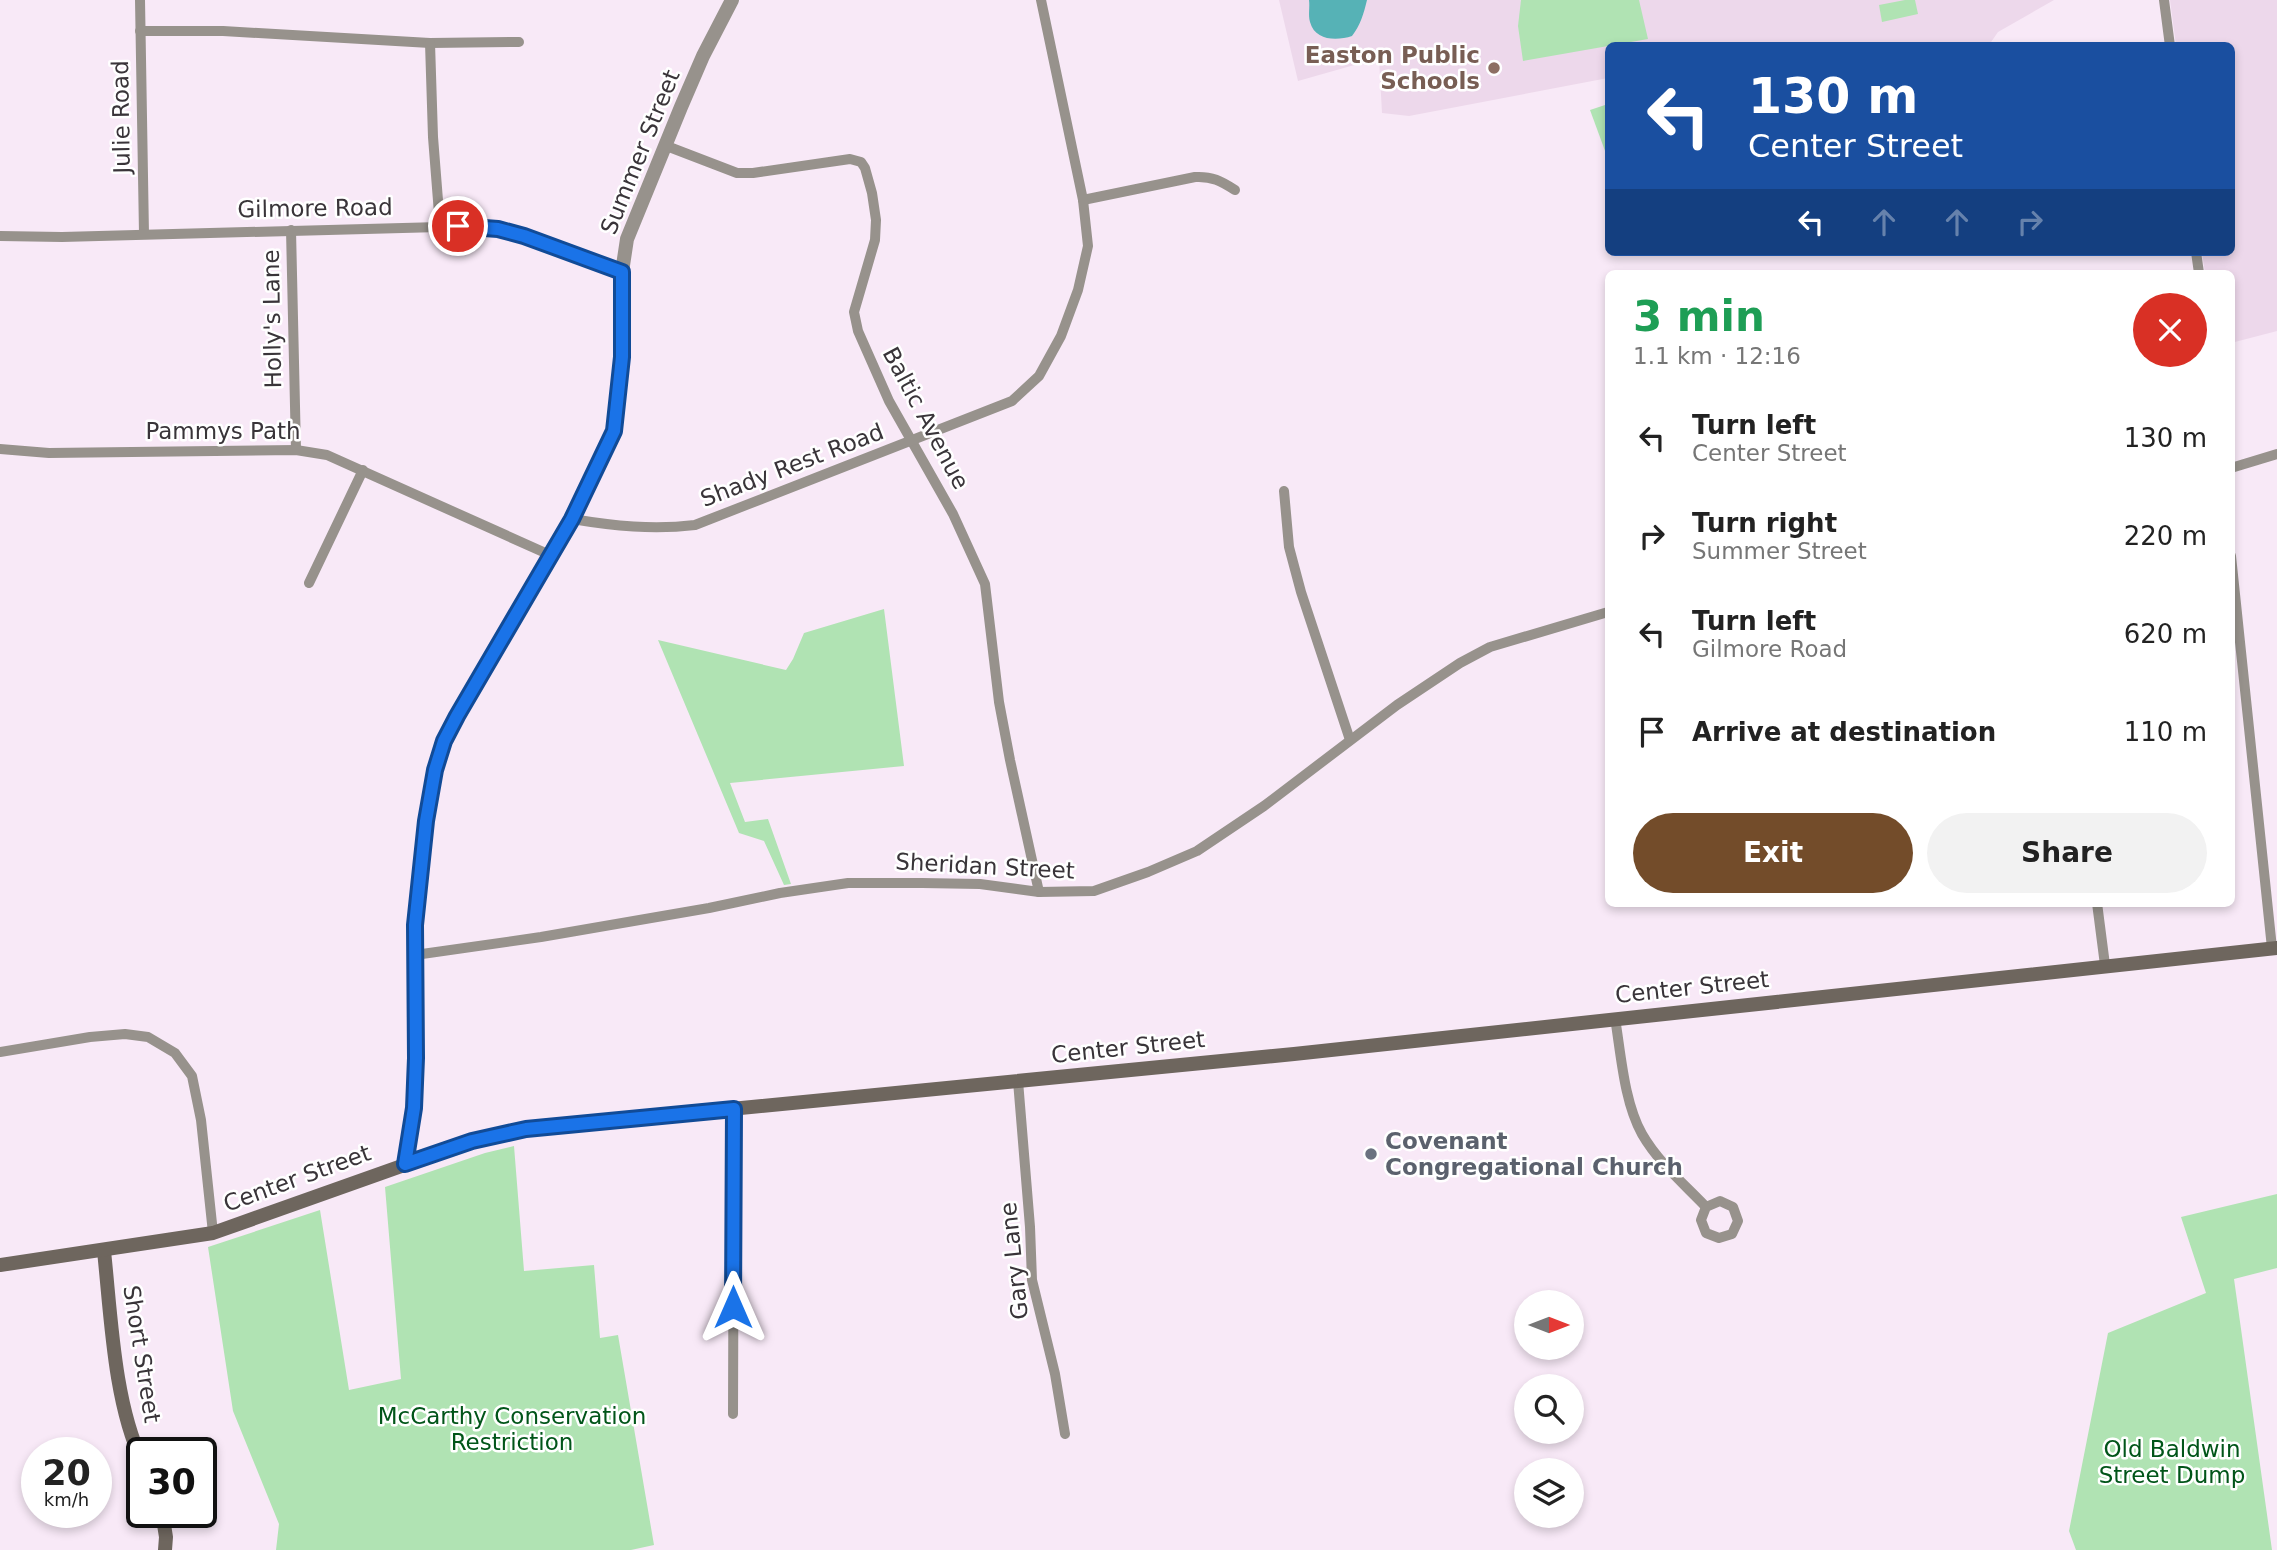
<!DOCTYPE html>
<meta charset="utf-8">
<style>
:root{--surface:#fff;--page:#f2f2f2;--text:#222;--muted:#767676;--accent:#734c2a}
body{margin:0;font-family:"DejaVu Sans",sans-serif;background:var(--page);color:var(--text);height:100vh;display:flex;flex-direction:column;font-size:26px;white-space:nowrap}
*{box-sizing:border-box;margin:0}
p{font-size:23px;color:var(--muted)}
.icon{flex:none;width:38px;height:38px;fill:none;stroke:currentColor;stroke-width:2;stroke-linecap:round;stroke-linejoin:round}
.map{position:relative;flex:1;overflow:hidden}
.sheet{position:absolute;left:1605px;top:270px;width:630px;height:637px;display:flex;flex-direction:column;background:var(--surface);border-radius:10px;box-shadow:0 4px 10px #0003}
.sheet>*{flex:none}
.banner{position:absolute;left:1605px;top:42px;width:630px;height:214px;border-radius:10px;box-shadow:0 4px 10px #0003;background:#1a4fa0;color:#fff;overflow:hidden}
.needle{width:46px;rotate:90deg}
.controls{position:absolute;left:1514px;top:1290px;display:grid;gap:14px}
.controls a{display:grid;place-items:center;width:70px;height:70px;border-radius:50%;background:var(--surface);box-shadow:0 4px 10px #0003;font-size:35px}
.speed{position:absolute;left:21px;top:1437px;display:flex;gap:14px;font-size:35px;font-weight:700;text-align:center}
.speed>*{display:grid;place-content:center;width:91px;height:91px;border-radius:50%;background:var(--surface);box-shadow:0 4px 10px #0003;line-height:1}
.speed small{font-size:18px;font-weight:400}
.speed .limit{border:4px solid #111;border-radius:10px;background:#fff;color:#111}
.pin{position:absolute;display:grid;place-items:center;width:60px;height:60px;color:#fff;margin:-30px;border:4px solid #fff;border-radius:50%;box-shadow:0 2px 7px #0007}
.me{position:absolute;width:77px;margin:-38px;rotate:0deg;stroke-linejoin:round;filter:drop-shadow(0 0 5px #0008)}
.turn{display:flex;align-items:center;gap:24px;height:147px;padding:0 28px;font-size:32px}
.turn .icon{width:91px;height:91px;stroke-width:2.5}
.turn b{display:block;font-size:49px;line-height:60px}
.lanes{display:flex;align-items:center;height:66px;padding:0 28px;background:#0003;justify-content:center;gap:35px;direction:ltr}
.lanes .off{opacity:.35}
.round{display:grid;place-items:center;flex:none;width:74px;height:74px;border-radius:37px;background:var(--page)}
.overview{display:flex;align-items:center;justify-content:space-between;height:119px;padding:0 28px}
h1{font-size:42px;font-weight:700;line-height:52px;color:#1e9e55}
.primary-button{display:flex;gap:14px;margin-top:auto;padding:14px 28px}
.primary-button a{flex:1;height:80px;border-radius:42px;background:var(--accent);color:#fff;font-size:28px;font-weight:700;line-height:80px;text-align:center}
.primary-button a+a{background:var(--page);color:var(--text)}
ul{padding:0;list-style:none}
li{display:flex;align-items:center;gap:21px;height:98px;padding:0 28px}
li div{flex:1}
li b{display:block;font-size:26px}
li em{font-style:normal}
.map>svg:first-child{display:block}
</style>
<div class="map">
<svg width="2277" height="1550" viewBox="0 0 2277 1550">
<rect width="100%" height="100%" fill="#f8e9f7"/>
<!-- built -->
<g fill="#edd8eb">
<polygon points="1279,0 2054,0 1998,32 1989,45 1608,46 1608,78 1409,116 1382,113 1379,58 1298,81"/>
<polygon points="2170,0 2277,0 2277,331 2231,343 2231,273 2205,273 2202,252 2231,252 2231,46 2176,45"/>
</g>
<!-- green -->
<g fill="#b0e3b3">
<polygon points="1521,0 1639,0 1648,39 1523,61 1518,26"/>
<polygon points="1905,0 1915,0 1918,14 1882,22 1879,5"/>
<polygon points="1608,104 1608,159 1590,110"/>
<polygon points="884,609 904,766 730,783 745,822 768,819 791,884 784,885 764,841 739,833 658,640 786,670 793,659 804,633"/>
<polygon points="514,1146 524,1271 594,1265 600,1338 618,1335 654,1545 631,1550 276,1550 279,1524 233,1411 208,1247 320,1210 349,1390 401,1379 385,1187 485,1153"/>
<polygon points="2277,1194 2277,1268 2234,1279 2272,1550 2076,1550 2069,1531 2108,1333 2206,1293 2181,1217"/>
</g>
<!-- water -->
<path fill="#56b2b6" d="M1309 0H1367C1364 13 1360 26 1352 36 1337 41 1315 41 1310 22 1308 15 1310 7 1309 0Z"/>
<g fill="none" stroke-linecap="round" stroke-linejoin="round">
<!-- minor -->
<g stroke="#97928c" stroke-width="10">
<polyline points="140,0 144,234"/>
<polyline points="2164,0 2170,46"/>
<polyline points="140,31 223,31 430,43 519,42"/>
<polyline points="430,43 433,137 440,226"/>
<polyline points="664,145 737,173 753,173 850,159 861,162 865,168 872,193 876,220 875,240 854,312 858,331 889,401 953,514 985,584 999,702 1010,760 1039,892"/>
<path d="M1083 200 1195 177C1212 176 1221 181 1235 190"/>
<polyline points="291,230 296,450"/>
<polyline points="0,236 62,237 477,226 524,236 622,272"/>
<polyline points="2196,252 2199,273"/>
<polyline points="0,449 49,453 296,450 327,455 550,555"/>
<polyline points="2231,468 2277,454"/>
<polyline points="1284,491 1289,547 1301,592 1350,740"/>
<path d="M572 519C614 526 653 530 695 525L1012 401 1039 376 1061 336 1078 290 1088 246 1083 200 1041 0"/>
<polyline points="2231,556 2272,948"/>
<polyline points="309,583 363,470"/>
<polyline points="2097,903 2105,965"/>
<polyline points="415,955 541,937 709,908 780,893 848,883 922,883 980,884 1039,892 1094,891 1148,872 1197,851 1264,806 1397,705 1460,663 1490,647 1608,612"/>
<path d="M1615 1018C1621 1054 1624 1102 1642 1134 1658 1162 1684 1184 1706 1207L1720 1201 1733 1207 1738 1221 1732 1234 1719 1238 1706 1233 1701 1220 1706 1207"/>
<polyline points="0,1052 90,1037 125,1034 148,1037 175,1053 192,1076 201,1120 213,1233"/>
<polyline points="1018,1081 1030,1227 1032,1280 1055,1374 1065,1434"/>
<polyline points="733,1414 734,1109"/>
</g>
<!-- tertiary -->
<polyline stroke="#97928c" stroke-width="14" points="405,1164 414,1108 416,1058 415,925 426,821 435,770 444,741 457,717 572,519 614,431 620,384 623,329 622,272 627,239 681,107 703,56 732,0"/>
<!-- secondary -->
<g stroke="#6e665e" stroke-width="14">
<path d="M104 1251C111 1316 114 1403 142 1461"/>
<polyline points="0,1265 213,1233 472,1141 526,1129 1294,1054 2277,948"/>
<polyline points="162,1512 166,1537 165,1550"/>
</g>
</g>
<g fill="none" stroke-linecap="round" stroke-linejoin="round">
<!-- route casing -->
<g stroke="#114b97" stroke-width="18">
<polyline id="route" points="458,226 498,229 524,236 622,272 622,357 614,431 572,519 457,716 444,741 435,770 426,821 415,925 416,1058 414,1108 405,1164 472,1141 526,1129 734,1109 733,1307"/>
</g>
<!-- route -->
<use href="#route" stroke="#1a73e8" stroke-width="12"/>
</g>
<!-- markers -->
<circle fill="#8d6e63" stroke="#fff" stroke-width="2.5" cx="1494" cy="68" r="7"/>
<circle fill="#6b7280" stroke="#fff" stroke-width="2.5" cx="1371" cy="1154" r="7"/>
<g text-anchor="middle" stroke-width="5" stroke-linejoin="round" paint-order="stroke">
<!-- education labels -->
<g font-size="23" font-weight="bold" fill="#785e54" stroke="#fff" text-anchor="end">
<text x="1480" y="63">Easton Public<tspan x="1480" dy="26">Schools</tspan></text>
</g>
<!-- street labels -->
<g font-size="23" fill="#393439" stroke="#fff">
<text transform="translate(121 117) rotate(-91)" y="8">Julie Road</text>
<text transform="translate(640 152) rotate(-68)" y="8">Summer Street</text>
<text transform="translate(315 208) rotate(-1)" y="8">Gilmore Road</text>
<text transform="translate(272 319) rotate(-91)" y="8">Holly's Lane</text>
<text transform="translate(926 418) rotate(62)" y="8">Baltic Avenue</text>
<text x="223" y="439">Pammys Path</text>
<text transform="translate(792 465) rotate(-21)" y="8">Shady Rest Road</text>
<text transform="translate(985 866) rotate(3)" y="8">Sheridan Street</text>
<text transform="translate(1692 987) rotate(-6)" y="8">Center Street</text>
<text transform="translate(1128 1047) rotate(-6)" y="8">Center Street</text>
<text transform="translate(297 1178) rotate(-20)" y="8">Center Street</text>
<text transform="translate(1014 1261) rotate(-96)" y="8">Gary Lane</text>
<text transform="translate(142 1354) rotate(81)" y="8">Short Street</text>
</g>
<!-- worship labels -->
<g font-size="23" font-weight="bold" fill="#5b616d" stroke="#fff" text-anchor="start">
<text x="1385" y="1149">Covenant<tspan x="1385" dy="26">Congregational Church</tspan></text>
</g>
<!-- park labels -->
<g font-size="23" fill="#015519" stroke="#fff">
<text x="512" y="1424">McCarthy Conservation<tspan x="512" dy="26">Restriction</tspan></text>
<text x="2172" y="1457">Old Baldwin<tspan x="2172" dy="26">Street Dump</tspan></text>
</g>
</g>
</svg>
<div class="controls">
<a><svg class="needle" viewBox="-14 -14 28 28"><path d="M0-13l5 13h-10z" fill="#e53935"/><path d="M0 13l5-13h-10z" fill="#767676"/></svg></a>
<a><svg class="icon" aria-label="search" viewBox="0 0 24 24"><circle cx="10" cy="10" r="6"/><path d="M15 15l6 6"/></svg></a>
<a><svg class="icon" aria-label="layers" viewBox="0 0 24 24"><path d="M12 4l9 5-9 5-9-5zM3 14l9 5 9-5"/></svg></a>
</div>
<div class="speed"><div>20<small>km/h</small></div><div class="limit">30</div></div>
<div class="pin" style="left:458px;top:226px;background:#d93025"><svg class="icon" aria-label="arrive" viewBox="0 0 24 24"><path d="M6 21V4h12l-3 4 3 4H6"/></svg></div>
<svg class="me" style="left:733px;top:1307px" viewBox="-20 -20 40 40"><path d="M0-17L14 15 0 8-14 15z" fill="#1a73e8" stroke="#fff" stroke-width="4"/></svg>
<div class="banner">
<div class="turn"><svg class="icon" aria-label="left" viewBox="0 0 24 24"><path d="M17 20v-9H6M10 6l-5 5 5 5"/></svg><div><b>130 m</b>Center Street</div></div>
<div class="lanes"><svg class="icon" aria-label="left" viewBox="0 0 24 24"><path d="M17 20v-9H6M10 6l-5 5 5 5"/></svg><svg class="icon off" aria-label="ahead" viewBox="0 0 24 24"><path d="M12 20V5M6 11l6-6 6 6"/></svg><svg class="icon off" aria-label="ahead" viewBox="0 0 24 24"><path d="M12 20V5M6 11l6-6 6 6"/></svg><svg class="icon off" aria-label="right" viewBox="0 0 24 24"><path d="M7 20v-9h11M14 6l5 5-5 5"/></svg></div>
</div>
<section class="sheet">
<div class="overview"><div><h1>3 min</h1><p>1.1 km · 12:16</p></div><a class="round" style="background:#d93025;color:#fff"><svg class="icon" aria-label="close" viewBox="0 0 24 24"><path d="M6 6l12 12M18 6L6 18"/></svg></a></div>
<ul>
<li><svg class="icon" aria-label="left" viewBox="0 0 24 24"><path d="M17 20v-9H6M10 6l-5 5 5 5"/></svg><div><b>Turn left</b><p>Center Street</p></div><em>130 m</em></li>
<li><svg class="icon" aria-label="right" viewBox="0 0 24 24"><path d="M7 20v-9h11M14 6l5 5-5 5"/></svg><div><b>Turn right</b><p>Summer Street</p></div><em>220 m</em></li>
<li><svg class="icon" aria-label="left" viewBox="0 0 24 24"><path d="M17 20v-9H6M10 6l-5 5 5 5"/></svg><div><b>Turn left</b><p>Gilmore Road</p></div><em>620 m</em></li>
<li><svg class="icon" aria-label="arrive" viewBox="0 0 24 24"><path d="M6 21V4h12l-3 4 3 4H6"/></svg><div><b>Arrive at destination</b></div><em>110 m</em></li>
</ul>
<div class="primary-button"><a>Exit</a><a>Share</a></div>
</section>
</div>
